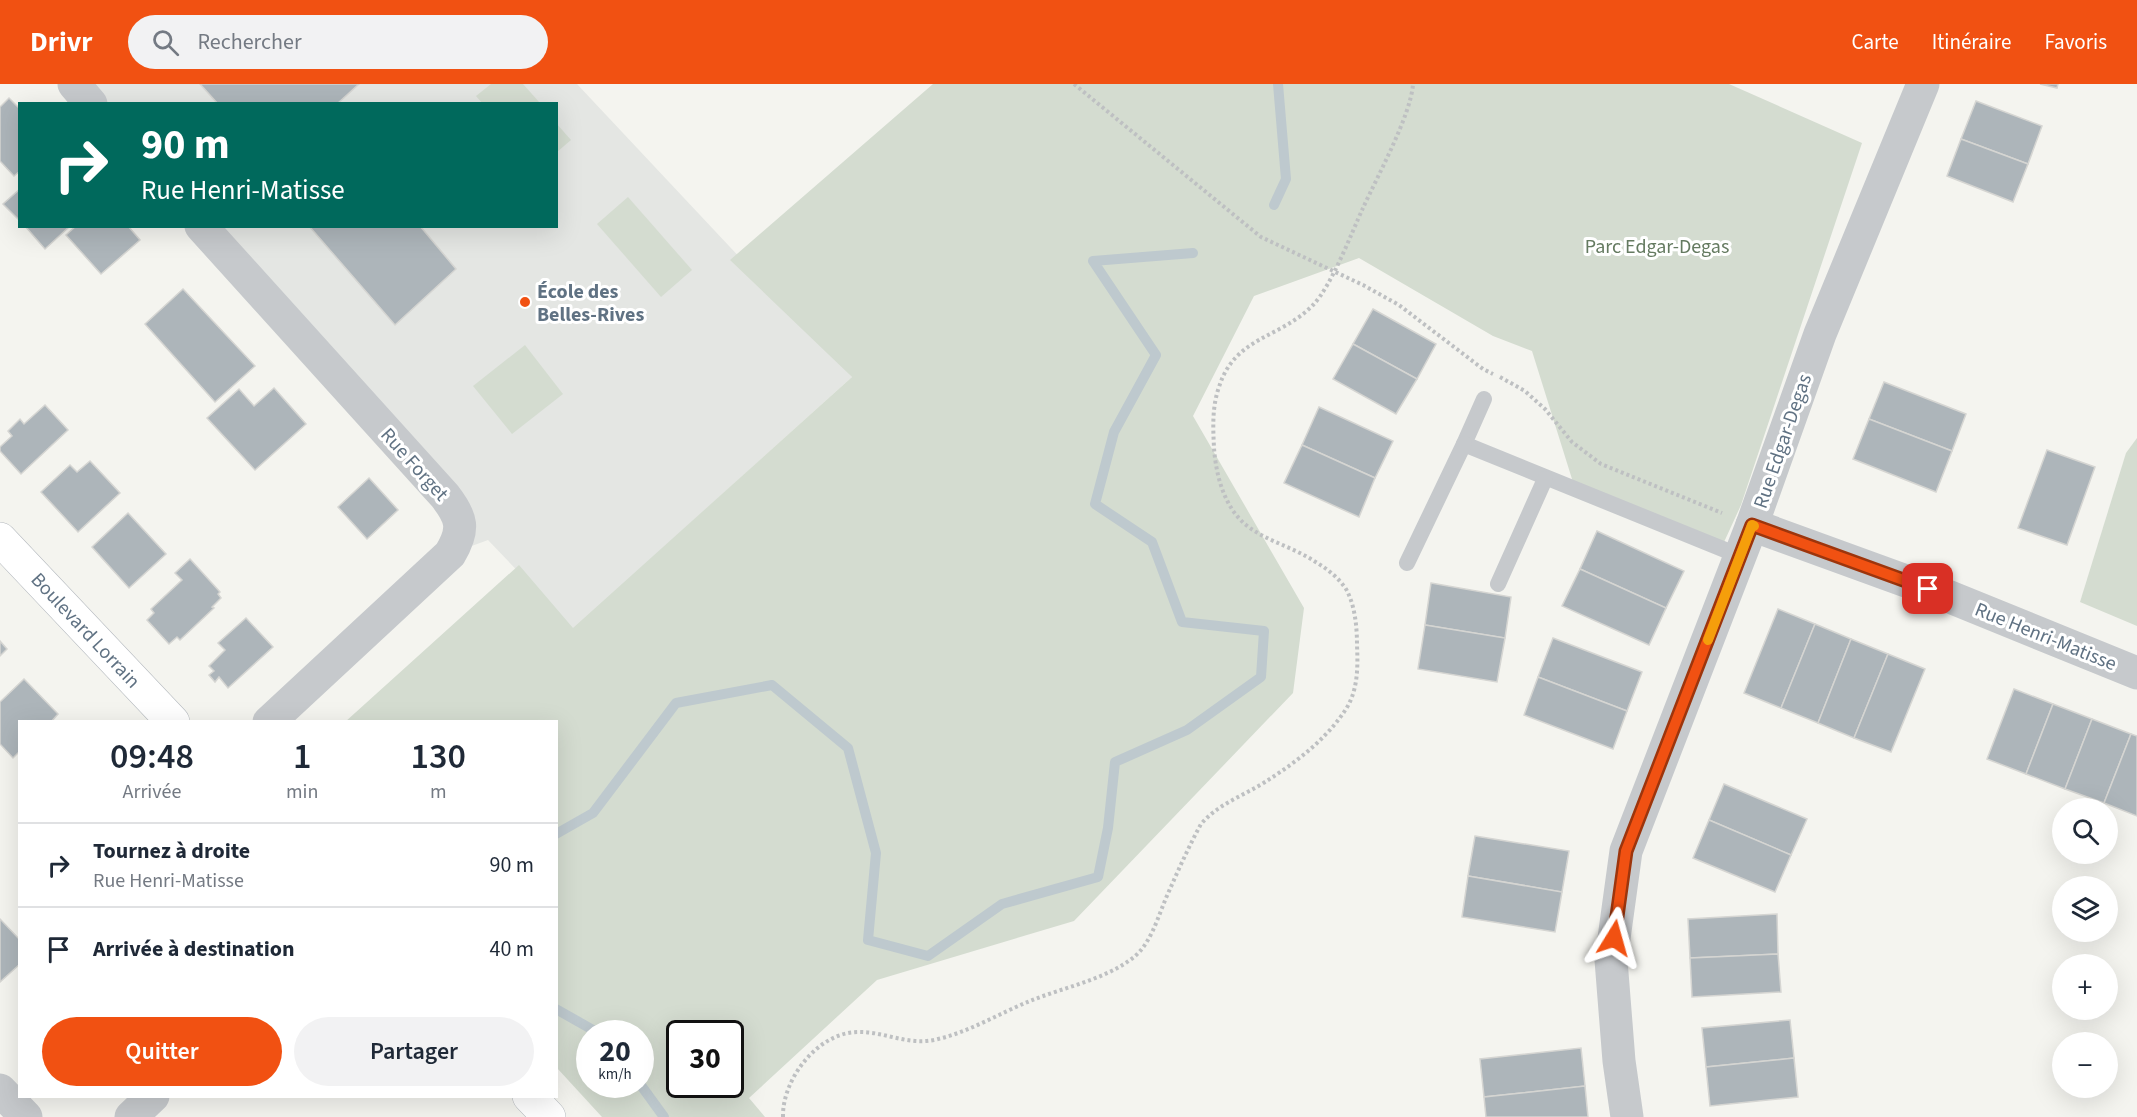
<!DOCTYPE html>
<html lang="fr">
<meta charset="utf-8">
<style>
:root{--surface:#fff;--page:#f2f2f3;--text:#1f2937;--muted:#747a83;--line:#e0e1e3;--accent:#f15112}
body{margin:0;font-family:"Source Sans 3",sans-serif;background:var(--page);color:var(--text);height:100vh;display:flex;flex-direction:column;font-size:22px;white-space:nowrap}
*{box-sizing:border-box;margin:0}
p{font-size:20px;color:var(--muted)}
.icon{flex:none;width:33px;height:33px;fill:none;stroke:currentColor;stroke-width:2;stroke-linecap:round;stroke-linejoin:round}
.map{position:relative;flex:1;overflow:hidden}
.drawer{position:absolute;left:18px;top:636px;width:540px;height:378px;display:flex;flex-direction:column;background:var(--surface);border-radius:0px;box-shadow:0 6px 24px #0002}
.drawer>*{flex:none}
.guide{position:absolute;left:18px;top:18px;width:540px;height:126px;border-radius:0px;box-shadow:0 6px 24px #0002;background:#00695c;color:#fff;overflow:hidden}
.controls{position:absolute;left:2052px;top:714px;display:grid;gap:12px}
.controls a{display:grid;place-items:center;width:66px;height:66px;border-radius:50%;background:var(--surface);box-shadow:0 6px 24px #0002;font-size:30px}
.speed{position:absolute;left:576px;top:936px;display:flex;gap:12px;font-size:30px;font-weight:700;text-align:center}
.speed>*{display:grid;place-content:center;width:78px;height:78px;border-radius:50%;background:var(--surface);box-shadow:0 6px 24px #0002;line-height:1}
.speed small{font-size:15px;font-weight:400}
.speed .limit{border:3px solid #111;border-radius:9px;background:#fff;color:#111}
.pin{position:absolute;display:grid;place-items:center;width:51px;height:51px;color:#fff;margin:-26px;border-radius:12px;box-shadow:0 3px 9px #0006}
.me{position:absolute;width:66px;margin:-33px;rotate:8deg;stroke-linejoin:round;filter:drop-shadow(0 0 4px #0008)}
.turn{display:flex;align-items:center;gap:21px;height:126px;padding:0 24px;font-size:27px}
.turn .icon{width:78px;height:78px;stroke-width:2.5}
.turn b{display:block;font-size:42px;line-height:51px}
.eta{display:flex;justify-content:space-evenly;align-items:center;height:102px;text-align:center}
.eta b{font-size:36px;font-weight:600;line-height:42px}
.cta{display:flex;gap:12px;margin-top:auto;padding:12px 24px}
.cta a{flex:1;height:69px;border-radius:36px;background:var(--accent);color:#fff;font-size:24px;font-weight:600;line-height:69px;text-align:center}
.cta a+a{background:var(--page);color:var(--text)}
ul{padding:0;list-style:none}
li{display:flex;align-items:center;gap:18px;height:84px;padding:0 24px;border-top:2px solid var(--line)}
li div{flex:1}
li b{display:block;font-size:22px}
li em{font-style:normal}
header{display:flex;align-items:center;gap:36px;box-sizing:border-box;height:84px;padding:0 30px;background:var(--accent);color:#fff}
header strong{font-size:28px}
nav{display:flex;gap:33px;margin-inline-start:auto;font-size:21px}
.search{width:420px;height:54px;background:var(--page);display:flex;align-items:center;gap:15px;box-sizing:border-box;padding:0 21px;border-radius:33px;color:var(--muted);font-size:22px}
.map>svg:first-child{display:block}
</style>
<header>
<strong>Drivr</strong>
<div class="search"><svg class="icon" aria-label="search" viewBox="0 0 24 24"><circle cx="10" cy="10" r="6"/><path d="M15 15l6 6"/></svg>Rechercher</div>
<nav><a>Carte</a><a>Itinéraire</a><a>Favoris</a></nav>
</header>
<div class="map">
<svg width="2137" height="1033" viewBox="0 0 2137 1033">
<rect width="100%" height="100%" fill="#f4f4ef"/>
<!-- built -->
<polygon fill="#e4e6e3" points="74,0 577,0 852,293 573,545 488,456 450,470 460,441 201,143 556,142 556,20 91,20"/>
<!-- green -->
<g fill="#d4dcd0" fill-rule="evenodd">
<polygon points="491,0 523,0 540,19 482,19 476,12"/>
<path d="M933 0H1729L1862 59 1741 421 1719 469 1577 411 1532 267 1493 252 1359 174 1254 212 1193 332 1304 524 1293 609 1074 837 877 896 749 1014 765 1033H602L557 984 556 638H345L519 481 573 544 852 293 730 176ZM590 950H640V1000H590ZM680 950H730V1000H680Z"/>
<polygon points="556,39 571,56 557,68 556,68"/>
<polygon points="628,113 692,186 661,213 597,140"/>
<polygon points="525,261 563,310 512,350 473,302"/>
<polygon points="2137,354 2137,542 2080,518 2126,369"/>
</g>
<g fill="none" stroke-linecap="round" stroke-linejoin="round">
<!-- stream -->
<g stroke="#bec9ce" stroke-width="10">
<polyline points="1274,121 1286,95 1278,0"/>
<polyline points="556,750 593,729 676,619 772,601 848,664 876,769 868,856 928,872 1002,820 1098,793 1108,744 1115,678 1187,646 1261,593 1264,547 1182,538 1152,458 1095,420 1114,348 1156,271 1093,177 1193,169"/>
<polyline points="556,925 600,950"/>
<polyline points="640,1000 664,1033"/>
</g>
</g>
<!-- building -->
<g fill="#adb5ba" stroke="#d5d5d2" stroke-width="1.5">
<polygon points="200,0 359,0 337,20 218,20"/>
<polygon points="2040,0 2058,0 2057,4"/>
<polygon points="9,14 20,25 20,87 14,92 0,77 0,23"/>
<polygon points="1976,17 2042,42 2028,80 1961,55"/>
<polygon points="1961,55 2028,80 2013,118 1947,92"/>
<polygon points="20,105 20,137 3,120"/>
<polygon points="25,142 70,142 45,165"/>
<polygon points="76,142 128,142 140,156 101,190 66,151"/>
<polygon points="309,142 420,142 456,185 395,241"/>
<polygon points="183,205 255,282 215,318 145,240"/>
<polygon points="1373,225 1436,260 1417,295 1353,260"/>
<polygon points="1353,260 1417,295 1396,330 1333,295"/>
<polygon points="1884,298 1966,330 1952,367 1869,335"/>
<polygon points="274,304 306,340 255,386 207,334 239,305 254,322"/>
<polygon points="45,321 68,346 21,390 0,367 0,363 12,352 8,347 20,335 24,340"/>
<polygon points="1319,323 1393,357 1375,394 1302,361"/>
<polygon points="1869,335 1952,367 1936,408 1853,375"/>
<polygon points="1302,361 1375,394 1359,433 1284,399"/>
<polygon points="2047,366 2095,383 2067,461 2018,444"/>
<polygon points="90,377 120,409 78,448 41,408 70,381 77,388"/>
<polygon points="369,394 398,426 367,455 338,423"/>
<polygon points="128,429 166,470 129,504 92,463"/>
<polygon points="1597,447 1684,487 1666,524 1580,485"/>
<polygon points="190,475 220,508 218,510 221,514 212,523 214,524 180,556 177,553 169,560 147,536 154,529 151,525 182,496 175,489"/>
<polygon points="1580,485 1666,524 1649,561 1562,522"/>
<polygon points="1431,499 1511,513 1505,554 1425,541"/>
<polygon points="1778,525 1815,540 1781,624 1744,609"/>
<polygon points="246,534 273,563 228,604 219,593 215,598 209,591 214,587 209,582 225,566 218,559"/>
<polygon points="1815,540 1851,555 1818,639 1781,624"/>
<polygon points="1425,541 1505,554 1497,598 1418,585"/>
<polygon points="1553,554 1642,588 1627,627 1538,593"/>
<polygon points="1851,555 1888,570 1854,654 1818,639"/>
<polygon points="0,557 7,565 0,572"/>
<polygon points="1888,570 1925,585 1891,668 1854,654"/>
<polygon points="1538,593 1627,627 1613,665 1524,631"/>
<polygon points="24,595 58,630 51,638 20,638 20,667 13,674 0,660 0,618"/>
<polygon points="2014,605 2053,620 2026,690 1987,675"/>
<polygon points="2053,620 2092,635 2065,705 2026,690"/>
<polygon points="2092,635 2131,650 2104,719 2065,705"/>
<polygon points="2131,650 2137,652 2137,732 2104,719"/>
<polygon points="1724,700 1807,735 1791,771 1709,736"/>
<polygon points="1709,736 1791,771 1775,808 1693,774"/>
<polygon points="1475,752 1569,767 1562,808 1468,792"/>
<polygon points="1468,792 1562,808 1555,848 1462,833"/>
<polygon points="1777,830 1778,870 1690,874 1688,835"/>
<polygon points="0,835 20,856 20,880 0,898"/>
<polygon points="1778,870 1781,908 1692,913 1690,874"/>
<polygon points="1790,936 1794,974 1706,983 1702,944"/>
<polygon points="1581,964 1585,1002 1484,1013 1480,975"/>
<polygon points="1794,974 1798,1013 1710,1022 1706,983"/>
<polygon points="1585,1002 1588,1033 1486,1033 1484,1013"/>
</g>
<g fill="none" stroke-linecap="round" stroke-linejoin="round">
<!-- secondary casing -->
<g stroke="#b5babf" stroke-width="34">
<g id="secondary">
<polyline points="0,455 173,638"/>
<polyline points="529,1012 549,1033"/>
</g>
</g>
<!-- path -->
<g stroke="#bec0c2" stroke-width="4" stroke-dasharray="3 3" stroke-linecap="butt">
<polyline points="1074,0 1261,153 1363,201 1399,221 1483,285 1493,290"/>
<polyline points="1500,293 1525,307 1545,325 1572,358 1601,380 1722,429"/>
<path d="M783 1033C782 996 817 949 857 948 885 947 909 963 938 955 969 948 1000 929 1030 917 1064 903 1105 896 1134 873 1151 859 1158 833 1166 814 1177 789 1188 764 1201 740 1218 720 1243 712 1265 698 1295 679 1326 656 1346 625 1358 606 1358 583 1357 561 1357 543 1355 521 1346 505 1338 493 1326 484 1314 477 1293 463 1266 457 1246 441 1224 423 1216 391 1214 364 1213 343 1212 323 1219 303 1235 252 1280 255 1313 221 1332 201 1351 150 1363 124 1377 93 1411 31 1413 0"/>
</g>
<!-- service -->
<g stroke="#c6c9cc" stroke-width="16">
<polyline points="1484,315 1464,360 1740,472"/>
<polyline points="1407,479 1464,360"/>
<polyline points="1498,500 1545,395"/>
</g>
<!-- minor -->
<g stroke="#c6c9cc" stroke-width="33">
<polyline points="74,0 91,20"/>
<path d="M201 142 445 412C462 434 465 445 450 470L269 638"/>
<polyline points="1752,441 1950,513 2137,589"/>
<polyline points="0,1006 26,1033"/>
<polyline points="131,1033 153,1012"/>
<polyline points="1627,1033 1619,977 1611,876 1626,767 1752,441 1820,250 1923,0"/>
</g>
<!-- secondary -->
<use href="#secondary" stroke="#fff" stroke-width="33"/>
</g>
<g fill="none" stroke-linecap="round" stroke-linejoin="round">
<!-- route casing -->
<g stroke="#9d350c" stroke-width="15">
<polyline id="route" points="1614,854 1626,767 1752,441 1928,505"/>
</g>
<!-- route -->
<use href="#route" stroke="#f15112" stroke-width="10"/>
<!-- slow -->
<polyline stroke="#f59e0b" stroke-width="10" points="1708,556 1752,441 1754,442"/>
</g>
<!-- markers -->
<circle fill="#f15112" stroke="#fff" stroke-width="2" cx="525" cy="218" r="6"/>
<g text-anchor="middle" stroke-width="6" stroke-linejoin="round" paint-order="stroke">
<!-- park labels -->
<g font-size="20" fill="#647a60" stroke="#fff">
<text x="1657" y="169">Parc Edgar-Degas</text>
</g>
<!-- poi labels -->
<g font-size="20" font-weight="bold" fill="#607283" stroke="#fff" text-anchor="start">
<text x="537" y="214">École des<tspan x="537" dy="23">Belles-Rives</tspan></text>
</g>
<!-- street labels -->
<g font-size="20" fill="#607283" stroke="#fff">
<text transform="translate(1782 357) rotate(-71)" y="7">Rue Edgar-Degas</text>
<text transform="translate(415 380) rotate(48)" y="7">Rue Forget</text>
<text transform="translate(86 546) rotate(47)" y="7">Boulevard Lorrain</text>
<text transform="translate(2046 552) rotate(22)" y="7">Rue Henri-Matisse</text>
</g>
</g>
</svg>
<div class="controls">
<a><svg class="icon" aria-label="search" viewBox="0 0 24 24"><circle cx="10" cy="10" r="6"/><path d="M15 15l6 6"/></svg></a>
<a><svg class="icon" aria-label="layers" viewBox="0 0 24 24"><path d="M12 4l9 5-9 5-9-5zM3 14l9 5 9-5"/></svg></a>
<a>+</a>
<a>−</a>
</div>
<div class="speed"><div>20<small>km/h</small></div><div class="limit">30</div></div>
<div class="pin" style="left:1928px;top:505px;background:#d93025"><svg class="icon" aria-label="arrive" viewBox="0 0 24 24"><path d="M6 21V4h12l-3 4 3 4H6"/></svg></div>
<svg class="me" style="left:1614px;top:854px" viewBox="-20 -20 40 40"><path d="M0-17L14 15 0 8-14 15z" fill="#f15112" stroke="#fff" stroke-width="4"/></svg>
<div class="guide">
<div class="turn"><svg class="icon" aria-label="right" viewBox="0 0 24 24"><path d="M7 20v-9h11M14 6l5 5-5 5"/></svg><div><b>90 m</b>Rue Henri-Matisse</div></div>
</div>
<section class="drawer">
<div class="eta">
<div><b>09:48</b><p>Arrivée</p></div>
<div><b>1</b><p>min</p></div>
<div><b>130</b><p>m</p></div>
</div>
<ul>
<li><svg class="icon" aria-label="right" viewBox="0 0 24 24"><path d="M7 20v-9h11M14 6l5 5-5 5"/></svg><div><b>Tournez à droite</b><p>Rue Henri-Matisse</p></div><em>90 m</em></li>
<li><svg class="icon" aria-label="arrive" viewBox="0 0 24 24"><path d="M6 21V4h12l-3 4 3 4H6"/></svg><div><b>Arrivée à destination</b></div><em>40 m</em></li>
</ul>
<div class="cta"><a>Quitter</a><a>Partager</a></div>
</section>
</div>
